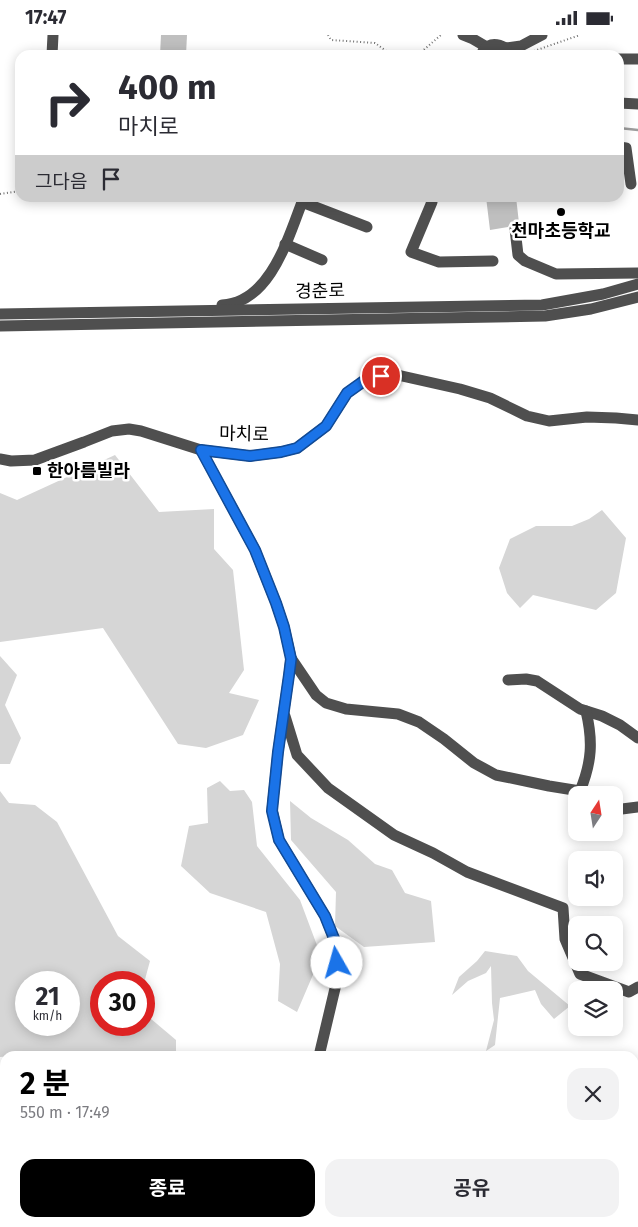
<!DOCTYPE html>
<html lang="ko">
<meta charset="utf-8">
<style>
:root{--surface:#fff;--page:#f2f2f3;--text:#2b2b33;--muted:#7c7c81;--accent:#000}
body{margin:0;font-family:"Fira Sans","Noto Sans KR",sans-serif;background:var(--page);color:var(--text);height:100vh;display:flex;flex-direction:column;font-size:19px;white-space:nowrap}
*{box-sizing:border-box;margin:0}
p{font-size:16px;color:var(--muted)}
.icon{flex:none;width:28px;height:28px;fill:none;stroke:currentColor;stroke-width:2;stroke-linecap:round;stroke-linejoin:round}
.map{position:relative;flex:1;overflow:hidden}
.drawer{position:absolute;left:0px;top:1016px;width:639px;height:176px;display:flex;flex-direction:column;background:var(--surface);border-radius:15px 15px 0 0;box-shadow:0 2px 12px #0003}
.drawer>*{flex:none}
.top-card{position:absolute;left:15px;top:15px;width:609px;height:152px;border-radius:15px;box-shadow:0 2px 12px #0003;background:#fff;color:var(--text);overflow:hidden}
.needle{width:32px;rotate:12deg}
.tools{position:absolute;left:568px;top:751px;display:grid;gap:10px}
.tools a{display:grid;place-items:center;width:55px;height:55px;border-radius:10px;background:var(--surface);box-shadow:0 2px 12px #0003;font-size:25px}
.speed{position:absolute;left:15px;top:936px;display:flex;gap:10px;font-size:25px;font-weight:700;text-align:center}
.speed>*{display:grid;place-content:center;width:65px;height:65px;border-radius:50%;background:var(--surface);box-shadow:0 2px 12px #0003;line-height:1}
.speed small{font-size:12px;font-weight:400}
.speed .limit{border:8px solid #d22;background:#fff;color:#111}
.pin{position:absolute;display:grid;place-items:center;width:42px;height:42px;color:#fff;margin:-21px;border:2px solid #fff;border-radius:50%;box-shadow:0 1px 5px #0007}
.me{position:absolute;width:55px;margin:-28px;rotate:353deg;stroke-linejoin:round;filter:drop-shadow(0 0 4px #0008)}
.turn{display:flex;align-items:center;gap:18px;height:105px;padding:0 20px;font-size:22px}
.turn .icon{width:65px;height:65px;stroke-width:2.5}
.turn b{display:block;font-size:35px;line-height:42px}
.then{display:flex;align-items:center;height:48px;padding:0 20px;background:#0003;gap:10px;font-size:19px}
.round{display:grid;place-items:center;flex:none;width:52px;height:52px;border-radius:15px;background:var(--page)}
.headline{display:flex;align-items:center;justify-content:space-between;height:85px;padding:0 20px}
h1{font-size:30px;font-weight:700;line-height:38px;color:var(--accent)}
.primary-button{display:flex;gap:10px;margin-top:auto;padding:10px 20px}
.primary-button a{flex:1;height:58px;border-radius:15px;background:var(--accent);color:#fff;font-size:20px;font-weight:700;line-height:58px;text-align:center}
.primary-button a+a{background:var(--page);color:var(--text)}
.status{display:flex;justify-content:space-between;align-items:center;height:35px;padding:0 25px;background:var(--surface);direction:ltr}
.status svg{height:14px;fill:currentColor}
.map>svg:first-child{display:block}
</style>
<div class="status"><b>17:47</b><svg viewBox="0 0 49 12"><path d="M0 12V9h3v3zM5 12V6h3v6zM10 12V3h3v9zM15 12V0h3v12zM26 1h20v11H26zM47 4h2v5h-2z"/></svg></div>
<div class="map">
<svg width="638" height="1192" viewBox="0 0 638 1192">
<rect width="100%" height="100%" fill="#fff"/>
<!-- green -->
<g fill="#d6d6d6" fill-rule="evenodd">
<polygon points="115,420 159,477 214,474 214,514 233,535 244,635 229,658 259,665 243,700 206,713 178,709 103,593 0,607 0,458 17,465"/>
<polygon points="602,475 626,503 616,558 596,575 533,560 520,573 507,558 499,533 510,504 536,491 572,491 589,484"/>
<polygon points="0,621 17,640 5,670 21,703 10,729 0,729"/>
<polygon points="220,746 230,756 244,755 252,767 257,811 300,865 321,921 297,977 278,966 280,929 266,877 210,858 181,831 189,791 208,788 207,753"/>
<path d="M0 756 9 768 35 770 57 787 118 901 150 926 144 948H101V990H144V978L176 1005V1021H60L22 1020 0 1022ZM26 948H69V990H26Z"/>
<polygon points="290,766 311,783 348,805 375,829 392,835 405,858 431,866 435,907 364,912 335,891 336,857 291,805"/>
<polygon points="485,916 517,921 528,936 570,971 554,984 541,969 535,955 500,963 495,1010 486,1016 494,985 492,968 491,931 486,938 468,946 452,960 459,942 477,926"/>
<polygon points="634,1068 638,1093 638,1192 546,1192 548,1188 634,1188"/>
</g>
<g fill="none" stroke-linecap="round" stroke-linejoin="round">
<!-- stream -->
<polyline stroke="#9d9d9d" stroke-width="2.5" points="619,93 638,95"/>
</g>
<!-- building -->
<g fill="#bfbfbf">
<polygon points="161,0 187,0 186,20 160,20"/>
<polygon points="486,162 516,162 519,188 514,187 510,188 508,192 490,195"/>
</g>
<g fill="none" stroke-linecap="round" stroke-linejoin="round">
<!-- highway casing -->
<g stroke="#dbdbdb" stroke-width="18">
<g id="highway">
<polyline points="0,1144 5,1146"/>
<polyline points="81,1188 89,1192"/>
<polyline points="0,1189 7,1192"/>
</g>
</g>
<!-- path -->
<g stroke="#717171" stroke-width="2" stroke-dasharray="1 2.5" stroke-linecap="butt">
<polyline points="328,0 331,5 375,8 392,20"/>
<polyline points="534,16 580,0"/>
<polyline points="415,20 420,18 441,0"/>
<polyline points="0,159 20,156"/>
</g>
<!-- minor -->
<g stroke="#4f4f4f" stroke-width="11">
<polyline points="463,0 473,4 485,11 485,13"/>
<polyline points="506,13 521,11 542,0"/>
<polyline points="52,20 53,0"/>
<path d="M481 20C486 8 495 7 506 13L508 18"/>
<polyline points="619,24 638,24"/>
<polyline points="619,68 638,69"/>
<polyline points="619,112 626,113 631,149"/>
<polyline points="429,162 432,167 411,217 439,227 493,226"/>
<polyline points="302,167 367,192"/>
<polyline points="515,194 518,220 525,226 556,239 638,238"/>
<polyline points="285,209 322,225"/>
<path d="M222 270C271 268 289 200 304 162"/>
<polyline points="0,279 542,270 603,259 638,249"/>
<polyline points="0,291 545,281 591,274 638,262"/>
<polyline points="201,415 255,515 276,568 284,592 291,623 289,640 278,717 272,775 279,805 325,881 337,911 337,945 319,1021"/>
<polyline points="0,424 11,426 35,425 84,407 112,396 129,394 141,396 201,415 250,421 281,417 297,413 326,391 347,358 368,343 393,339 460,354 490,363 527,381 549,386 587,382 616,383 638,385"/>
<polyline points="291,623 316,660 326,668 346,674 398,679 419,687 444,704 474,728 496,740 549,751 580,756"/>
<polyline points="508,645 526,644 537,646 580,674 602,681 620,690 638,703"/>
<polyline points="285,681 297,720 328,753 394,800 433,818 467,837 563,873 565,904 580,939 629,957 638,952"/>
<path d="M580 756C592 727 593 706 586 676"/>
<polyline points="614,775 638,772"/>
<polyline points="249,1188 250,1188"/>
<polyline points="310,1188 310,1192"/>
<polyline points="20,1192 22,1188"/>
</g>
<!-- highway -->
<use href="#highway" stroke="#000" stroke-width="15"/>
</g>
<g fill="none" stroke-linecap="round" stroke-linejoin="round">
<!-- route casing -->
<g stroke="#114b97" stroke-width="12">
<polyline id="route" points="337,928 337,911 325,881 279,805 272,776 278,717 289,640 291,624 284,592 276,568 255,515 201,415 250,421 281,417 297,413 326,391 347,358 368,343 381,341"/>
</g>
<!-- route -->
<use href="#route" stroke="#1a73e8" stroke-width="9"/>
</g>
<!-- markers -->
<g fill="#000" stroke="#fff" stroke-width="2">
<circle cx="561" cy="177" r="5"/>
<rect x="32" y="431" width="10" height="10" rx="2.5"/>
</g>
<g text-anchor="middle" stroke-width="5" stroke-linejoin="round" paint-order="stroke">
<!-- poi labels -->
<g font-size="18" font-weight="bold" fill="#000" stroke="#fff">
<text x="561" y="202">천마초등학교</text>
<text x="47" y="442" text-anchor="start">한아름빌라</text>
</g>
<!-- street labels -->
<g font-size="18" fill="#000" stroke="#fff">
<text transform="translate(320 256) rotate(-1)" y="6">경춘로</text>
<text transform="translate(244 399) rotate(1)" y="6">마치로</text>
</g>
</g>
</svg>
<div class="tools">
<a><svg class="needle" viewBox="-14 -14 28 28"><path d="M0-13l5 13h-10z" fill="#e53935"/><path d="M0 13l5-13h-10z" fill="#7c7c81"/></svg></a>
<a><svg class="icon" aria-label="sound" viewBox="0 0 24 24"><path d="M4 9h4l5-4v14l-5-4H4zM17 9q2 3 0 6"/></svg></a>
<a><svg class="icon" aria-label="search" viewBox="0 0 24 24"><circle cx="10" cy="10" r="6"/><path d="M15 15l6 6"/></svg></a>
<a><svg class="icon" aria-label="layers" viewBox="0 0 24 24"><path d="M12 4l9 5-9 5-9-5zM3 14l9 5 9-5"/></svg></a>
</div>
<div class="speed"><div>21<small>km/h</small></div><div class="limit">30</div></div>
<div class="pin" style="left:381px;top:341px;background:#d93025"><svg class="icon" aria-label="arrive" viewBox="0 0 24 24"><path d="M6 21V4h12l-3 4 3 4H6"/></svg></div>
<svg class="me" style="left:337px;top:928px" viewBox="-20 -20 40 40"><circle r="19" fill="#fff"/><path d="M0-13L10 11 0 6-10 11z" fill="#1a73e8"/></svg>
<div class="top-card">
<div class="turn"><svg class="icon" aria-label="right" viewBox="0 0 24 24"><path d="M7 20v-9h11M14 6l5 5-5 5"/></svg><div><b>400 m</b>마치로</div></div>
<div class="then">그다음<svg class="icon" aria-label="arrive" viewBox="0 0 24 24"><path d="M6 21V4h12l-3 4 3 4H6"/></svg></div>
</div>
<section class="drawer">
<div class="headline"><div><h1>2 분</h1><p>550 m · 17:49</p></div><a class="round"><svg class="icon" aria-label="close" viewBox="0 0 24 24"><path d="M6 6l12 12M18 6L6 18"/></svg></a></div>
<div class="primary-button"><a>종료</a><a>공유</a></div>
</section>
</div>
